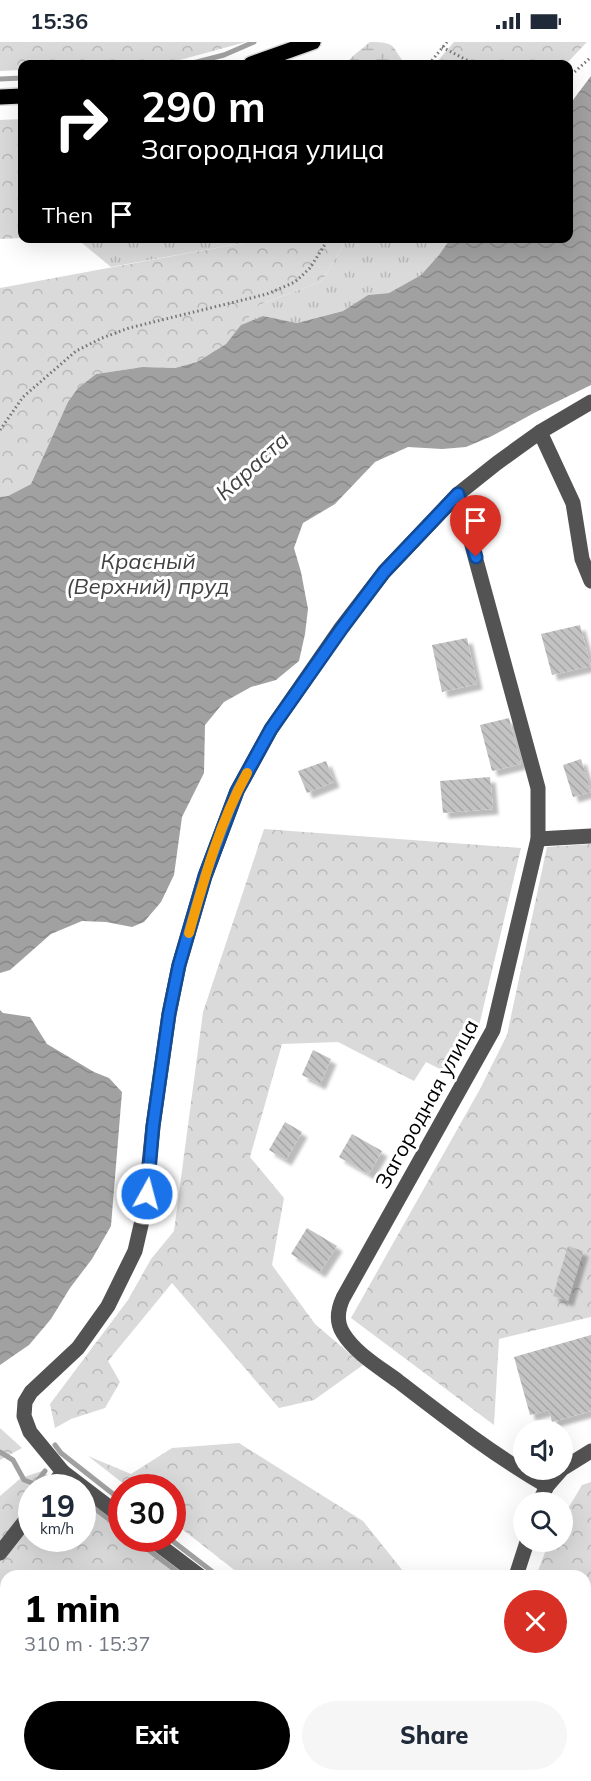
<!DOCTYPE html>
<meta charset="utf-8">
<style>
:root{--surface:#fff;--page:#f6f6f7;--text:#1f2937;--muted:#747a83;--accent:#000}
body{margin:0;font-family:Mulish,sans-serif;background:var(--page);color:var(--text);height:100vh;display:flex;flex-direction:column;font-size:22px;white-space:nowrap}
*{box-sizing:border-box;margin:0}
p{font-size:20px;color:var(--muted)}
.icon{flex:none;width:33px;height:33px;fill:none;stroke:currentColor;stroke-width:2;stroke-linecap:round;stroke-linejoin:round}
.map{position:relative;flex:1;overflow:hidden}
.details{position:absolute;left:0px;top:1528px;width:591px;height:212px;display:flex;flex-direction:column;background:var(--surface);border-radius:18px 18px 0 0;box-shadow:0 6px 24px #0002}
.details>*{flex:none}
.top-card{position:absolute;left:18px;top:18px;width:555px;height:183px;border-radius:12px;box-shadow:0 6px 24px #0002;background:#000;color:#fff;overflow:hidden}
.controls{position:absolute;left:513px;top:1378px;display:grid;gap:12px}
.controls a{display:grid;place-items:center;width:60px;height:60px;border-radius:50%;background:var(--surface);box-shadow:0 6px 24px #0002;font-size:30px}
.speed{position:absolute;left:18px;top:1432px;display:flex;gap:12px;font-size:30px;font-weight:700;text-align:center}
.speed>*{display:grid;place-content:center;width:78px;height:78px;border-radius:50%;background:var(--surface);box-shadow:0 6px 24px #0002;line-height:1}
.speed small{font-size:15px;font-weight:400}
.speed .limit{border:9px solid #d22;background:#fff;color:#111}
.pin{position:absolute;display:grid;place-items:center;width:51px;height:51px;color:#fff;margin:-62px -26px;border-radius:50% 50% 50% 0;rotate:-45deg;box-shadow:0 0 6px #0007}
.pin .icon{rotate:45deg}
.me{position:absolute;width:66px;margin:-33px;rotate:7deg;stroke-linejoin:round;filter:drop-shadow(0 0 4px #0008)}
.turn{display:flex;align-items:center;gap:21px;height:126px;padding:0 24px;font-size:27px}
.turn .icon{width:78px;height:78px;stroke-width:2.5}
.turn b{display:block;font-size:42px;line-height:51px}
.then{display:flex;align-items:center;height:57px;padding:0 24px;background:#0003;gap:12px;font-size:22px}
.round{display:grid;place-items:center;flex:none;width:63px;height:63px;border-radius:32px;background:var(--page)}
.summary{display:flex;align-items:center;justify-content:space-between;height:102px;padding:0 24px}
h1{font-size:36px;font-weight:800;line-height:45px;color:var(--accent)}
.primary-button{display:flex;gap:12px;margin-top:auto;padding:12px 24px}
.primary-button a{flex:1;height:69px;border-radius:36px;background:var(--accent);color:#fff;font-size:24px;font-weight:800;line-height:69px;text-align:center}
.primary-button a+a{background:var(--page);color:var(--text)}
.status{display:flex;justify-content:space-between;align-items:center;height:42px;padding:0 30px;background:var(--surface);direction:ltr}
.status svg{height:16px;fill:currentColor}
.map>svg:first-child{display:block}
</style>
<div class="status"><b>15:36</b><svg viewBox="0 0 49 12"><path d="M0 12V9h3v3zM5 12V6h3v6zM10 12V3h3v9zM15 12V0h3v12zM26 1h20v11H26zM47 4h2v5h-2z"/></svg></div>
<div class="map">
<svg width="591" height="1739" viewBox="0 0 591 1739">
<defs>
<pattern id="grass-tufts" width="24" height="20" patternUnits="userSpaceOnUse" patternTransform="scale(1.5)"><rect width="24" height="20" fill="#dadada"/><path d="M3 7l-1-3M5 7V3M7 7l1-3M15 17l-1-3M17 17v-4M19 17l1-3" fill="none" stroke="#b9b9b9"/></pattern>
<pattern id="forest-crowns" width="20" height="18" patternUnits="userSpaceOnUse" patternTransform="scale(1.5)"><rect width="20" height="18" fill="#dadada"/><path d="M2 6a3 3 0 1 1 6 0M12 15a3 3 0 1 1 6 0" fill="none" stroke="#b9b9b9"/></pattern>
<pattern id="wetland-marsh" width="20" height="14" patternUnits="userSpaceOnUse" patternTransform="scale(1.5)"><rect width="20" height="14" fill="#dadada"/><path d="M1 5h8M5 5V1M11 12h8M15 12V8" fill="none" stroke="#b9b9b9"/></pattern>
<pattern id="water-waves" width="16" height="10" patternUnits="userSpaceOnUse" patternTransform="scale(1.5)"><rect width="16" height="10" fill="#a1a1a1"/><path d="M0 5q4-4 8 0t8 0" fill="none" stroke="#898989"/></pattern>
<pattern id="building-back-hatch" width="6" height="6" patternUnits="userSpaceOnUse" patternTransform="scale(1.5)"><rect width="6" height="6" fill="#c3c3c3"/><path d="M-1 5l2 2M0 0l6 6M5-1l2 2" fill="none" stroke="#a6a6a6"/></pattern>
<filter id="shadow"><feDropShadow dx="5.5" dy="5.5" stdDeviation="1.5" flood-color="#0004"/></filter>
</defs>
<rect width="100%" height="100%" fill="#fff"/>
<!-- grass -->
<g fill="url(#grass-tufts)">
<polygon points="77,197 265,197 111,225"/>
<polygon points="347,197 450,197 439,213 421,233 389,251 368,253 343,269 297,281 263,274 241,283 259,263 322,239"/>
</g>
<!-- forest -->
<g fill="url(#forest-crowns)">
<polygon points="0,0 246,0 165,22 22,22 22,28 0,29"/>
<polygon points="454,0 587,0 566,22 435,22"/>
<polygon points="22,77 22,196 0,197 0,78"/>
<polygon points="265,197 347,197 322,239 259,263 226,302 197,320 175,326 143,325 96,332 78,346 31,442 8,454 0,455 0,246"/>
<polygon points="264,787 521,806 479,984 450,1032 426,1020 414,1039 338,1000 282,1002 250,1115 284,1156 272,1223 315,1282 363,1323 314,1358 279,1366 172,1241 108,1319 120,1340 105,1366 71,1377 55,1386 50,1362 128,1258 151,1217 174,1189 203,970"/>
<polygon points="591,802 591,1275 499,1297 494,1383 351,1276 480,1047 507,993 547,805"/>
<polygon points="0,1386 22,1406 0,1418"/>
<polygon points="239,1401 363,1479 407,1534 242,1534 173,1480 172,1446 129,1446 88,1414 131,1432 172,1406"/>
<polygon points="42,1429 65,1446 32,1446 32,1497 82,1497 83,1459 121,1489 122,1497 132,1497 181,1534 6,1534 6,1724 0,1729 0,1454 21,1436"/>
<polygon points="591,1440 591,1739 555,1739 551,1734 585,1734 585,1534 536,1534 549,1500 562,1500 563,1475 582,1443"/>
</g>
<!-- wetland -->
<path fill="url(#wetland-marsh)" d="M370 0C400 0 390 6 406 22H346L353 14Z"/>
<!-- water -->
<g fill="url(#water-waves)">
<polygon points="591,34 591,343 534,371 492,394 466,405 442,407 408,405 375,420 335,462 303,481 294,506 301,530 308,567 305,592 299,619 276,638 251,645 224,660 205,683 204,731 182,775 174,833 161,860 144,880 132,885 106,880 82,879 51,892 10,928 0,931 0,455 8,454 31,442 68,360 78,346 96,332 143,325 175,326 197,320 226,302 241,283 263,274 297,281 343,269 368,253 389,251 421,233 439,213 450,197 568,196 569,60 573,58"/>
<polygon points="0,968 3,971 30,975 47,1002 94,1030 109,1036 122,1050 111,1184 92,1217 70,1246 51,1277 29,1303 0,1323"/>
</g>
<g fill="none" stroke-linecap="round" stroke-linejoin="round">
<!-- stream -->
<g stroke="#a1a1a1" stroke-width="5">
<polyline points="189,22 224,13 254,0"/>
<polyline points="0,37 22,36"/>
<polyline points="55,1403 61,1411 122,1459"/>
<polyline points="0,1410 13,1418 24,1438 35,1442 45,1429"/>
<polyline points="64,1443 68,1446"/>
<polyline points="82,1457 122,1487"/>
<polyline points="134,1497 183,1534"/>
<polyline points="170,1497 218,1534"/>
</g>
</g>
<!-- building -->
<g fill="url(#building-back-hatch)" filter="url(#shadow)">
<polygon points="580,583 591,624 552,633 541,592"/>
<polygon points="467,596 477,642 442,650 432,603"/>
<polygon points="509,676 521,722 492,729 480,683"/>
<polygon points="581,717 591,750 573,755 563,723"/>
<polygon points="326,719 334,740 307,751 298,729"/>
<polygon points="490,735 493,767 443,771 440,739"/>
<polygon points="313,1008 331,1017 320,1042 302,1033"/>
<polygon points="285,1080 302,1090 286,1118 269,1108"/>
<polygon points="352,1092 382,1109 369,1132 339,1115"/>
<polygon points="307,1186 337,1204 320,1230 291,1212"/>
<polygon points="568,1204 583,1209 568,1259 553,1254"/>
<polygon points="591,1293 591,1369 552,1380 549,1368 530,1373 514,1315"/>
</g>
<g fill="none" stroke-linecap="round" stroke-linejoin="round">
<!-- major casing -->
<g stroke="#dbdbdb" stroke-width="18">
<g id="major">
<polyline points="251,22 313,0"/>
<polyline points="0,55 22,54"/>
</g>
</g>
<!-- path -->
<g stroke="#757575" stroke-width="3" stroke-dasharray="1.5 3" stroke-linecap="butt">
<polyline points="442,5 474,22"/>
<polyline points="429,22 447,0"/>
<polyline points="568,36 591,15"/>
<polyline points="0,388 23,355 76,309 102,296 129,286 267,252 295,240 310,226 329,196"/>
<polyline points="585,1611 591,1609"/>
<polyline points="427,1739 430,1734"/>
</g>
<!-- minor -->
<g stroke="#535353" stroke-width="15">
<polyline points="540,390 573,461 582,517 591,539"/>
<path d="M458 452 538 746V797L493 988 343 1256C338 1267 336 1280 343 1291 355 1311 379 1325 398 1339 446 1376 495 1414 547 1444"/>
<polyline points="538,797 591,794"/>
<polyline points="562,1427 591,1409"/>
<polyline points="63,1430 122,1475"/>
<polyline points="50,1446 63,1430 30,1390 24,1374 25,1360 31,1350 78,1306 108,1264 135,1209 144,1170 153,1084 169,972 179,923 205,834 237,749 271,687 341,586 384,530 458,452 497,421 540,390 591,360"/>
<polyline points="539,1461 547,1444 561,1428"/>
<polyline points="151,1497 200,1534"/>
<polyline points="0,1511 32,1470"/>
<polyline points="516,1534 527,1500"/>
<polyline points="402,1739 405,1734"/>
<polyline points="514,1739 515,1734"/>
</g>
<!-- major -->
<use href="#major" stroke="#000" stroke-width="15"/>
</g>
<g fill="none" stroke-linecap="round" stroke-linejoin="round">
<!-- route casing -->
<g stroke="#114b97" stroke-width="15">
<polyline id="route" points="147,1152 153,1084 169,972 179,923 205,834 237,749 271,687 342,586 384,530 458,452 476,515"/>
</g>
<!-- route -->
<use href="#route" stroke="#1a73e8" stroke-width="10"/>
<!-- slow -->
<path stroke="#f59e0b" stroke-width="10" d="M189 891C204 837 220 780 247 731"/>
</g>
<g text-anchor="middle" stroke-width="6" stroke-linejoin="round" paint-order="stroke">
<!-- street labels -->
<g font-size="21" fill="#000" stroke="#fff">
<text transform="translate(427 1062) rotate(-61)" y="7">Загородная улица</text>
</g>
<!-- water labels -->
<g font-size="22" font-style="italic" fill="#424242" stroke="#fff">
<text transform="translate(252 424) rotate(-42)" y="8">Караста</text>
<text x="148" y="527">Красный<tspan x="148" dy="25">(Верхний) пруд</tspan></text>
</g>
</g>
</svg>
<div class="controls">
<a><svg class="icon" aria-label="sound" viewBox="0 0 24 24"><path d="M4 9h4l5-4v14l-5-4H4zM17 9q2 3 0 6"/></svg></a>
<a><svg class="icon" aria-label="search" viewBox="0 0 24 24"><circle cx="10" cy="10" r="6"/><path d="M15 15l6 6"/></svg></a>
</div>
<div class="speed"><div>19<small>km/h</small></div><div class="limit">30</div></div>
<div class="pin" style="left:476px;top:515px;background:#d93025"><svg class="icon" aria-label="arrive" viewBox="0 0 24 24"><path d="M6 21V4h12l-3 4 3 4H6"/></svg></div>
<svg class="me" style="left:147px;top:1152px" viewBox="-20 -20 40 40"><circle r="17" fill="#1a73e8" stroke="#fff" stroke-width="3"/><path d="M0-11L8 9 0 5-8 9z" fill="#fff"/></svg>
<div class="top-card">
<div class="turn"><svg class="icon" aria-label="right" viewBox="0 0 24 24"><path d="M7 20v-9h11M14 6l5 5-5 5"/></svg><div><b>290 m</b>Загородная улица</div></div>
<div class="then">Then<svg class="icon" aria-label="arrive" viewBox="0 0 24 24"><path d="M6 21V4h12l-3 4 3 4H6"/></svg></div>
</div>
<section class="details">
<div class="summary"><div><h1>1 min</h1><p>310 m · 15:37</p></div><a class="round" style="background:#d93025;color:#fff"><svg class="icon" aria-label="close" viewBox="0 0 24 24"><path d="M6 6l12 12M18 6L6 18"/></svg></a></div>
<div class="primary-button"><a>Exit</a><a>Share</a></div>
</section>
</div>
